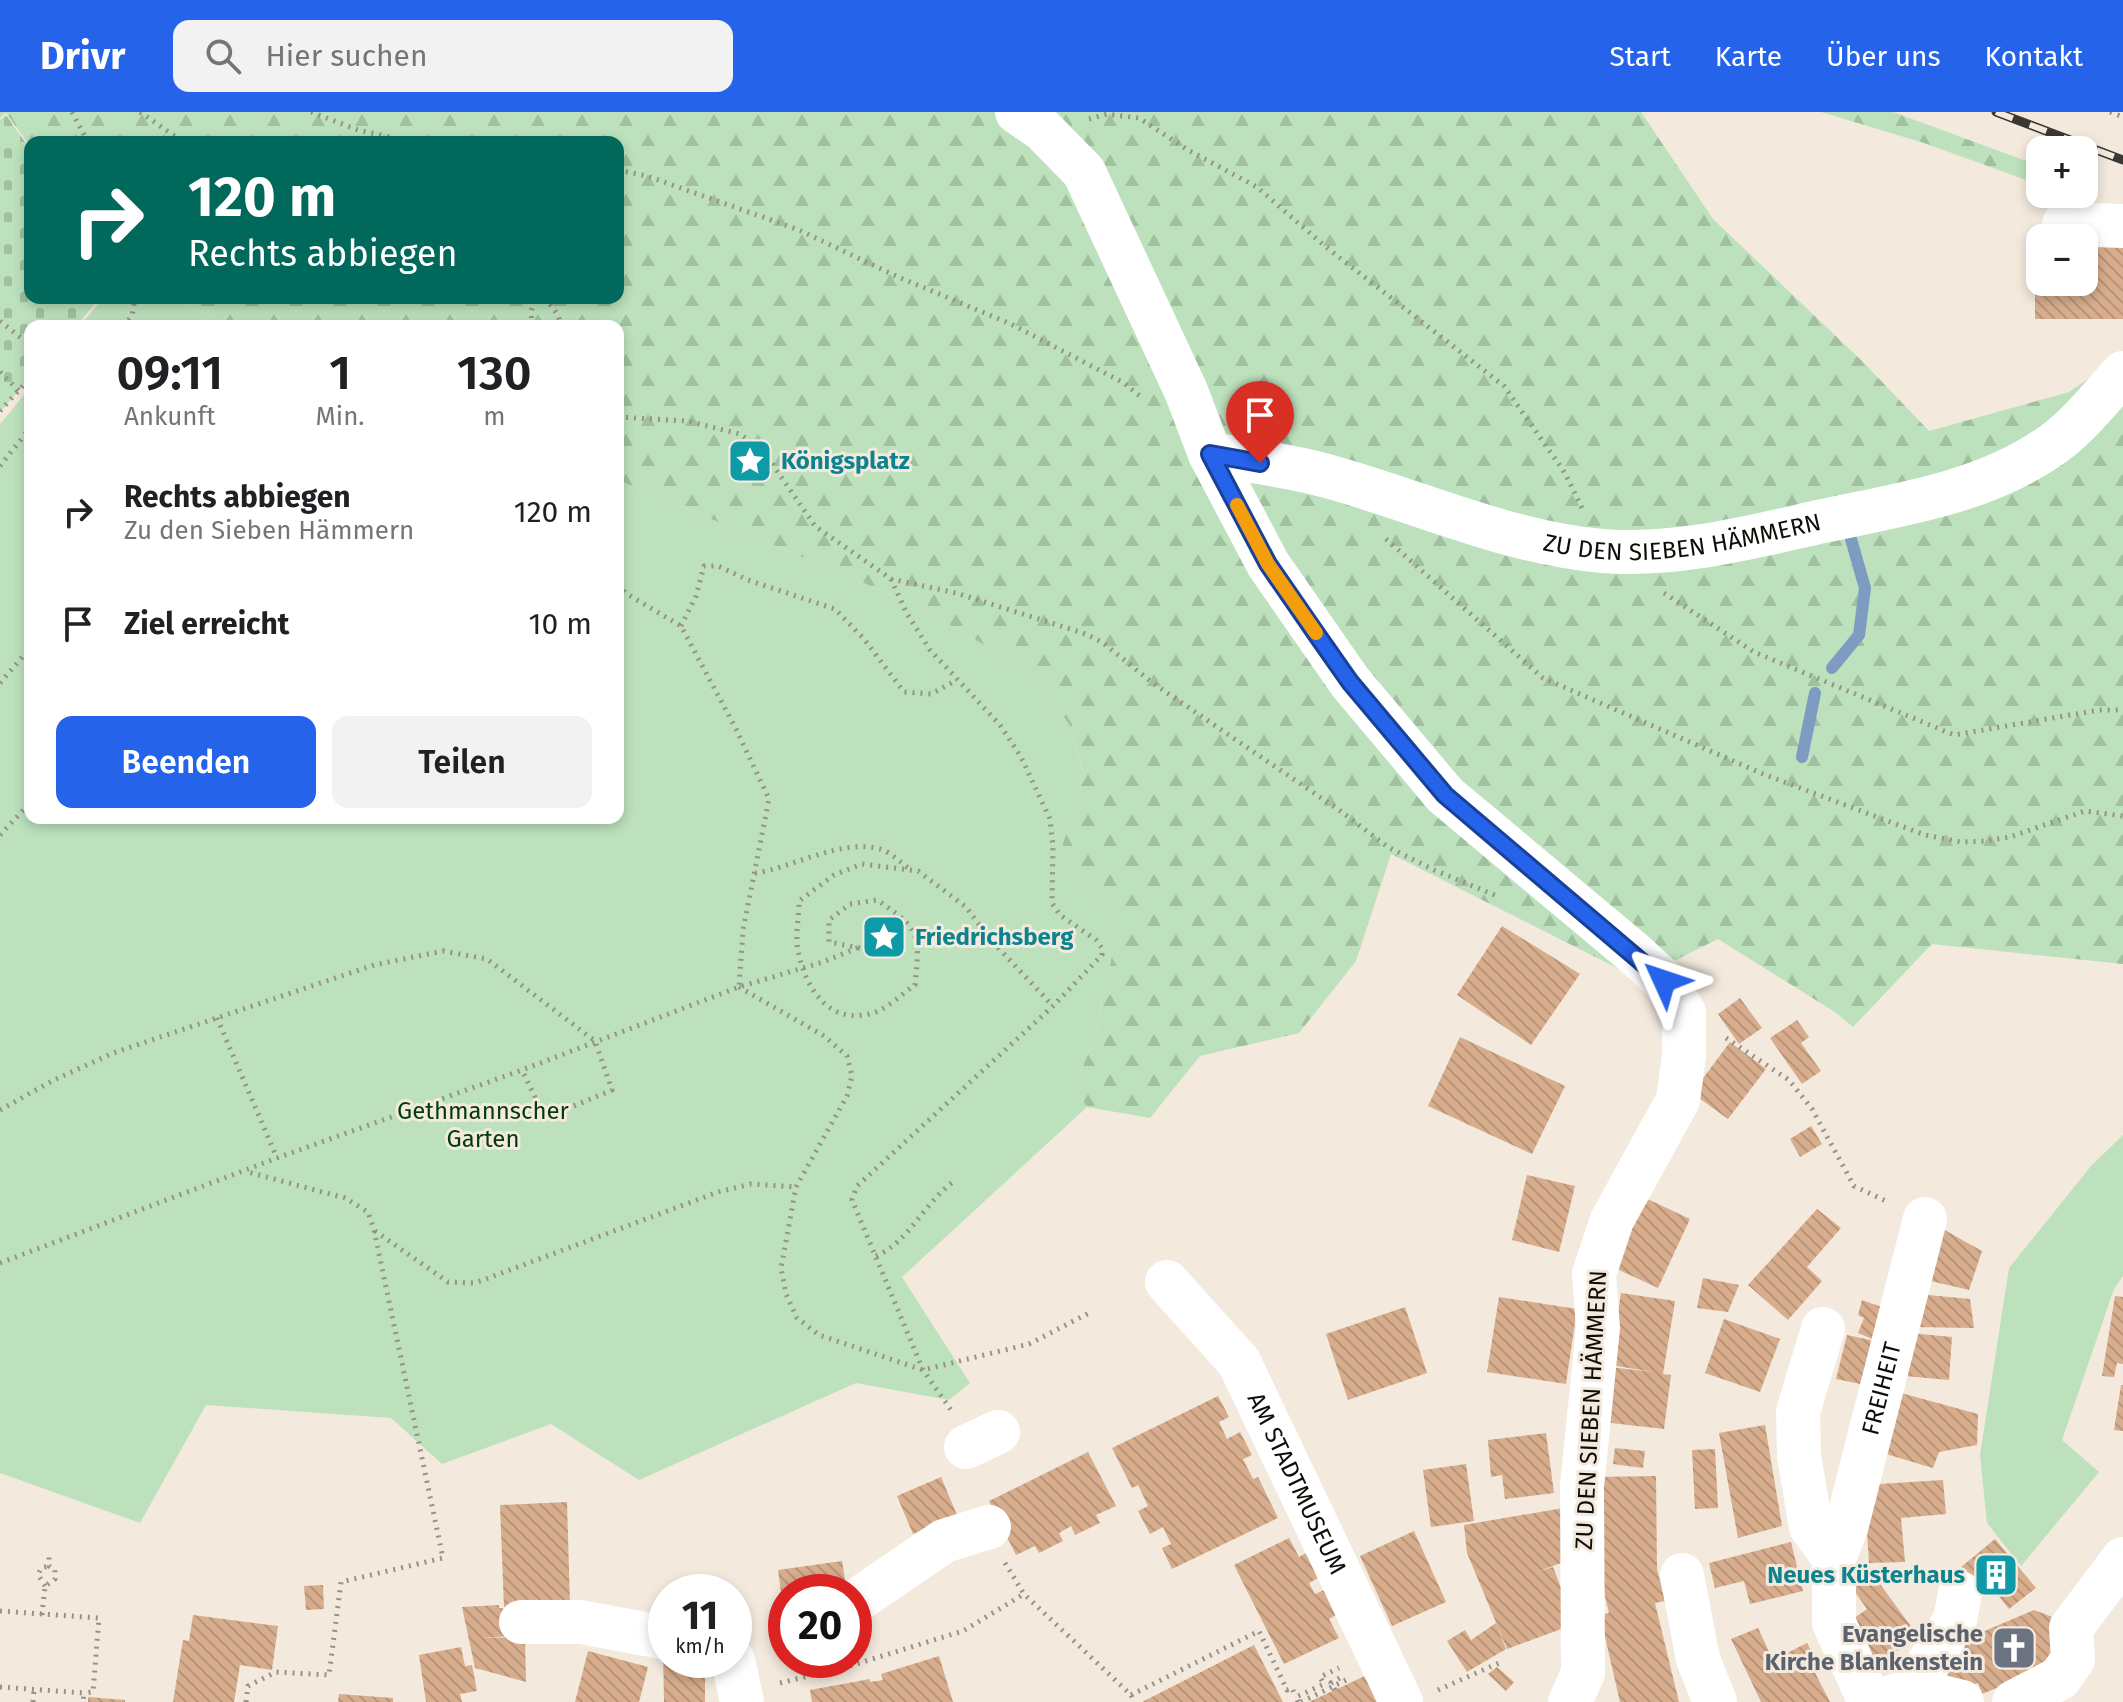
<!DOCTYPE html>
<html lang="de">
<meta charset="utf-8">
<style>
:root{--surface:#fff;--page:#f2f2f2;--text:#202124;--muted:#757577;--accent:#2563eb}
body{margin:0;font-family:"Fira Sans",sans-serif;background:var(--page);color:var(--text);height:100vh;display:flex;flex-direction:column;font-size:30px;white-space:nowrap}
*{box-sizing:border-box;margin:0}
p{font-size:26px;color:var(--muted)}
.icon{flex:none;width:44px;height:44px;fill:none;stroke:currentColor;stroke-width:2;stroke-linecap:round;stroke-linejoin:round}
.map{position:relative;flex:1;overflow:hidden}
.sheet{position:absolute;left:24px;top:208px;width:600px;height:504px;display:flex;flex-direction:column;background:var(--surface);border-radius:16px;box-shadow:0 4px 12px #0003}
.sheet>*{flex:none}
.hud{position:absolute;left:24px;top:24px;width:600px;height:168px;border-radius:16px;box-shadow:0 4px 12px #0003;background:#00695c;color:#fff;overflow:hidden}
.buttons{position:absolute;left:2026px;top:24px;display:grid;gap:16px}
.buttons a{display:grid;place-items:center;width:72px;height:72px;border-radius:16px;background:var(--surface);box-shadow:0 4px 12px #0003;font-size:40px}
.speed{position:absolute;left:648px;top:1462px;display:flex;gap:16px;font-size:40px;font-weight:700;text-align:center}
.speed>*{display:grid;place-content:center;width:104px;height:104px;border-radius:50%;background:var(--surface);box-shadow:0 4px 12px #0003;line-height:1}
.speed small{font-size:20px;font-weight:400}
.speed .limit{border:12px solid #d22;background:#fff;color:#111}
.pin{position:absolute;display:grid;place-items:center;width:68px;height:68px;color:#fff;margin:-82px -34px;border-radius:50% 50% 50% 0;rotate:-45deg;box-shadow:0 0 8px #0007}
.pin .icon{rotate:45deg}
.me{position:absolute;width:88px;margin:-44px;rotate:312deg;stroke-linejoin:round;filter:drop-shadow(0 0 6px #0008)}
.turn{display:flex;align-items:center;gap:28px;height:168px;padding:0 32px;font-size:36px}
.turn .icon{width:104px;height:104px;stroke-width:2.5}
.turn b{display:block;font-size:56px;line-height:68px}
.eta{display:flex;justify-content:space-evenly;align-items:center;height:136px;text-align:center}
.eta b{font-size:48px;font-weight:600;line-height:56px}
.button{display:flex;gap:16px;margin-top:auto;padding:16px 32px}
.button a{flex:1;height:92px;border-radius:16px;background:var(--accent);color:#fff;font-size:32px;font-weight:600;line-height:92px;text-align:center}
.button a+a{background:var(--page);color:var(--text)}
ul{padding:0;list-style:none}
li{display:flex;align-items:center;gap:24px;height:112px;padding:0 32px}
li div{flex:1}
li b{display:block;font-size:30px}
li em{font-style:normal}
header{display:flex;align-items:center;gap:48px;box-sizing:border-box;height:112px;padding:0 40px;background:var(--accent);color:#fff}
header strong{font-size:38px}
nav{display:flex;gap:44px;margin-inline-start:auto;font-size:28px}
.search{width:560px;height:72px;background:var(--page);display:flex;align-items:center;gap:20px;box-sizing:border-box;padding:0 28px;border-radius:16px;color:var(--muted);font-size:30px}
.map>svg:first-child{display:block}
</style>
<header>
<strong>Drivr</strong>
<div class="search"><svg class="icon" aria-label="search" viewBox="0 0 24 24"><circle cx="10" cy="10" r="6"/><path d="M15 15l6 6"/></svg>Hier suchen</div>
<nav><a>Start</a><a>Karte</a><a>Über uns</a><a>Kontakt</a></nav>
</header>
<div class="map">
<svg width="2123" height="1590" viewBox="0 0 2123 1590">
<defs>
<pattern id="forest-firs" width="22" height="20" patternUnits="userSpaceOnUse" patternTransform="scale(2)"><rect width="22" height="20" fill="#bce1bc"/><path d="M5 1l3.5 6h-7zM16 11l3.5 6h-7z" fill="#a1c0a0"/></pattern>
<pattern id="cemetery-stones" width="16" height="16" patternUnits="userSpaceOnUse" patternTransform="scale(2)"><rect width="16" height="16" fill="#bce1bc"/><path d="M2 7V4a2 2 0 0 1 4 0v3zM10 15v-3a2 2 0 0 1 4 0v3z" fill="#a1c0a0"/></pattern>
<pattern id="building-back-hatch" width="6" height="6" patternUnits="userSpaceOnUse" patternTransform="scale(2)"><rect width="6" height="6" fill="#d7ad8d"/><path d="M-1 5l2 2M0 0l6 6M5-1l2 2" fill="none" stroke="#b89478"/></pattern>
</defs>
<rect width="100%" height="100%" fill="#f3eadd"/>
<!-- green -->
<g fill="#bce1bc">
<polygon points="103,186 173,186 233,214 80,214"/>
<polygon points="30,276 30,706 618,706 618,368 909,490 1027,557 1069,612 1084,664 1061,738 1075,770 1106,786 1119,809 1095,926 1074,975 1087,995 902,1165 970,1271 949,1288 856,1271 639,1368 551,1312 442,1352 391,1306 206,1293 140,1411 0,1361 0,312"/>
<polygon points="2123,1023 2123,1164 2114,1177 2062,1328 2099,1360 2021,1454 1987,1411 1980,1343 2009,1156 2091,1054"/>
</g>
<!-- forest -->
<g fill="url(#forest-firs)">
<polygon points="0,0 1641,0 1713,107 1862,249 1929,319 2069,280 2123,243 2123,852 1932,832 1853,915 1835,900 1718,827 1664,854 1627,861 1391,742 1356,849 1299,921 1200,944 1150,1006 1087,995 1074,975 1095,926 1119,809 1106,786 1075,770 1061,738 1084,663 1069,612 1027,557 909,490 618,368 618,214 233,214 173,186 618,186 618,30 30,30 30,34 6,1 0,6"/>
<polygon points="1821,0 1893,0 2040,54 2040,73 1924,31"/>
</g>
<!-- cemetery -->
<polygon fill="url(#cemetery-stones)" points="6,3 30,37 30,186 100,186 76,214 30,214 30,266 0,300 0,8"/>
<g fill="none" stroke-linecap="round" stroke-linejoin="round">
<!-- stream -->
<g stroke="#7e9bc1" stroke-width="12">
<polyline points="1832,556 1859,523 1865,476 1849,420"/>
<polyline points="1802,645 1815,581"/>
</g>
</g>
<!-- building -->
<g fill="url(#building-back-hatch)">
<polygon points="2035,128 2040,128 2040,170 2084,170 2084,128 2123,128 2123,207 2035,207"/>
<polygon points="1502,814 1580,862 1531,933 1457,883"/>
<polygon points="1740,886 1762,916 1739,932 1718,902"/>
<polygon points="1797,908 1809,925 1801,931 1821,959 1802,972 1770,926"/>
<polygon points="1460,925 1565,974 1532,1042 1428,994"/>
<polygon points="1730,930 1766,957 1728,1007 1692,981"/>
<polygon points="1811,1014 1822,1032 1800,1045 1790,1027"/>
<polygon points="1527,1063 1575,1074 1559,1140 1512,1128"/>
<polygon points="1639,1083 1690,1107 1658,1176 1606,1152"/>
<polygon points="1817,1097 1841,1116 1807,1155 1822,1169 1788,1208 1748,1173"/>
<polygon points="1941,1116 1982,1139 1969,1178 1922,1167"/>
<polygon points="1703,1166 1739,1173 1728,1200 1697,1196"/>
<polygon points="1621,1181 1675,1189 1663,1262 1671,1263 1664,1317 1602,1310 1609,1255 1654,1260 1610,1253"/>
<polygon points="1918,1182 1970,1187 1974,1216 1910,1215"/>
<polygon points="2115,1184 2123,1185 2123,1252 2117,1251 2114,1265 2102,1264"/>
<polygon points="1499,1185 1577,1197 1566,1272 1487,1260"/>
<polygon points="1862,1188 1893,1199 1884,1232 1858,1221 1864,1206 1858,1203"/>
<polygon points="1405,1195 1427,1261 1348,1288 1326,1222"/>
<polygon points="1724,1207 1780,1227 1760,1280 1705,1261"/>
<polygon points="1909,1221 1952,1225 1949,1268 1905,1264"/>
<polygon points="1847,1223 1875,1229 1870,1274 1836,1267"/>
<polygon points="2121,1273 2123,1273 2123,1319 2114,1318"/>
<polygon points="1901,1281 1978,1302 1977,1333 1939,1340 1933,1356 1886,1342"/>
<polygon points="1218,1284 1229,1305 1219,1310 1227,1327 1240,1320 1252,1343 1243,1347 1253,1367 1258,1365 1278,1406 1172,1457 1162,1436 1171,1432 1163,1415 1150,1422 1138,1399 1148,1394 1138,1373 1132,1376 1112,1336"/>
<polygon points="1765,1313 1782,1414 1738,1426 1719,1321"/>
<polygon points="1546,1321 1554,1381 1505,1387 1502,1363 1491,1365 1488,1328"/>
<polygon points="1615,1336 1645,1339 1643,1356 1613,1352"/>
<polygon points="1715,1337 1718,1396 1695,1397 1692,1338"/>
<polygon points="1088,1340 1116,1394 1096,1403 1100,1411 1075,1423 1071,1414 1059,1421 1063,1429 1039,1441 1035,1434 1016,1443 989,1389"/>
<polygon points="1466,1352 1474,1409 1431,1415 1423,1358"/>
<polygon points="1656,1364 1657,1457 1665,1489 1655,1491 1679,1590 1620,1590 1600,1503 1609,1501 1598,1455 1597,1365"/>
<polygon points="941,1365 957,1403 913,1422 897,1384"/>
<polygon points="1943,1368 1946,1402 1901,1406 1905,1450 1869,1451 1864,1373"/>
<polygon points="567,1390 570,1493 504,1495 500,1393"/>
<polygon points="1569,1395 1569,1448 1537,1460 1553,1455 1575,1512 1507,1537 1467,1441 1464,1413"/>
<polygon points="1414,1419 1446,1490 1392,1514 1360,1444"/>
<polygon points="1289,1426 1299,1445 1306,1441 1318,1466 1309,1471 1315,1482 1324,1478 1336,1503 1329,1507 1339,1526 1284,1552 1234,1453"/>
<polygon points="1995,1427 2036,1476 2009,1497 1993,1477 1985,1484 1961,1455"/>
<polygon points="1791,1430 1803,1479 1750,1492 1744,1469 1715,1476 1709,1451"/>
<polygon points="842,1449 847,1480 786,1480 784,1502 778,1458"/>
<polygon points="1872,1461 1918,1524 1874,1556 1843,1514 1867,1497 1852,1476"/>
<polygon points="323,1473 324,1497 306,1498 304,1474"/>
<polygon points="499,1493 499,1496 509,1497 510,1524 481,1526 525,1525 526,1570 475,1556 462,1495"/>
<polygon points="2034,1498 2055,1506 2057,1552 1982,1582 1978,1571 1954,1580 1943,1551 1966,1541 1961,1529"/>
<polygon points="193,1503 278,1514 272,1558 240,1553 234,1590 173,1590 183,1528 189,1529"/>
<polygon points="1496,1511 1506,1537 1467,1560 1447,1529 1465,1518 1471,1528"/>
<polygon points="1758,1516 1773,1548 1807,1531 1818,1552 1812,1555 1830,1590 1761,1590 1731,1527"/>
<polygon points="1254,1533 1283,1590 1142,1590"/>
<polygon points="461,1535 465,1554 472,1553 477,1579 460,1582 462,1590 426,1590 419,1543"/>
<polygon points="663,1537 666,1537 666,1548 705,1548 705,1590 664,1590"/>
<polygon points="588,1539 648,1555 639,1590 575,1590"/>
<polygon points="939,1544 953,1590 812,1590 810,1578 870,1567 870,1570 883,1568 881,1562"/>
<polygon points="1497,1555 1514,1570 1506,1579 1488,1562"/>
<polygon points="1367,1563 1380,1590 1309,1590"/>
<polygon points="339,1582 393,1586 393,1590 338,1590"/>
<polygon points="88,1585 125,1588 125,1590 88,1590"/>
</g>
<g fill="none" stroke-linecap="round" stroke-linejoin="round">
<!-- path -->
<g stroke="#979188" stroke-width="5" stroke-dasharray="2 6" stroke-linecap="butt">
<polyline points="72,0 88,30"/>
<polyline points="140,0 183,30"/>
<polyline points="311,0 358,18 411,30"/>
<polyline points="2110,0 2123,5"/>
<polyline points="1089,7 1107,2 1139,6 1188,38 1257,75 1326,135 1504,274 1565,361 1582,396"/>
<polyline points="618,58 647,64 799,118 896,164 1011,212 1124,271 1141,285"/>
<polyline points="545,186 558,203 561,214"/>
<polyline points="0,209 30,233"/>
<polyline points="123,214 132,204 135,186"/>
<polyline points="532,214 531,200 535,186"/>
<polyline points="0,260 19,279"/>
<polyline points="0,299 30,266"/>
<polyline points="618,305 687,309 740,322 764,340 815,414 891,467 956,481 1083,521 1102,530 1154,572 1339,698 1388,735 1434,758 1497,784"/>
<polyline points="0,354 30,316"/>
<polyline points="1386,427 1543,566 1763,662 1925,723 1961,730 1985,729 2010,725 2085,699 2123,704"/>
<polyline points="891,467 906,500 930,538 1000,613 1021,645 1050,707 1053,734 1052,791 1060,803 1096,828 1102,836 1102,843 1053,894 857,1074 852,1088 923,1258 951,1298"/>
<polyline points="618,473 627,482 681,514 736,617 769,687 743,818 739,875"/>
<polyline points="1664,481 1754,540 1954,623 2099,598 2123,598"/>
<polyline points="681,514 696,484 704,454 718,454 748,468 835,497 864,527 904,580 931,582 957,568"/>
<polyline points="0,571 30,536"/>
<polyline points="0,723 30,691"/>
<path d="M755 761C793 756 841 726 880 737 891 740 902 752 911 758"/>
<path d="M860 836 829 830V808L850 792 877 788C921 817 920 823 915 873 903 881 887 897 873 901 829 914 806 877 798 839 795 824 799 805 799 789L834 763 862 752 918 759 966 795 990 827 1053 894"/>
<polyline points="739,875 824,924 847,944 852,964 847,984 796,1075 781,1156 786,1182 797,1206 819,1223 923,1258 1029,1232 1089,1201"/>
<polyline points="217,906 277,1046"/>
<polyline points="1726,926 1789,968 1812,997 1854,1074 1888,1090"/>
<polyline points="0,998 52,969 113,941 374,853 443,839 487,847 595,929 612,978 545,1006 522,958"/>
<polyline points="375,1119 448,1170 475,1171 718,1080 751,1072 796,1075"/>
<path d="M876 1144C909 1130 924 1091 953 1070"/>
<polyline points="0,1151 277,1046 522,958 739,875 823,850 884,825"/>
<polyline points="1005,1451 1024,1482 1131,1583 1134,1590"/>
<polyline points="45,1474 38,1463 41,1456 49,1454"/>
<polyline points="0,1499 99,1506 93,1580 84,1581"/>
<polyline points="42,1503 45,1474 55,1467 55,1458 49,1454 49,1440"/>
<polyline points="780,1571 853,1553 963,1519 1024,1482"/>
<polyline points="0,1575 84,1581 83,1590"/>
<polyline points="1335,1578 1331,1571 1343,1564"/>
<polyline points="1438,1578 1499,1551"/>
<polyline points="1131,1583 1259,1519 1287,1578 1292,1576 1296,1585"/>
<polyline points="33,1590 34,1578"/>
<polyline points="246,1590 248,1574 276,1560 329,1563 341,1470 443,1446 374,1118 368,1100 345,1086 248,1060"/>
<polyline points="1298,1590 1296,1585 1324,1572 1320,1565 1339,1556"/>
<polyline points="1301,1590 1348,1567"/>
</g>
<!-- minor -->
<g stroke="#fff" stroke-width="44">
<polyline points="1017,0 1043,18 1084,60 1186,279 1210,342 1268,452 1350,570 1445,683 1635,842 1664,869 1684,901 1684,944 1678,988 1612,1108 1594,1162 1598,1216 1582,1374 1583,1561 1570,1590"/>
<polyline points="2064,112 2123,114"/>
<path id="s1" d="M1210 342C1251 349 1294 354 1334 366 1423 391 1509 431 1602 439 1677 445 1751 425 1823 409 1898 393 1981 381 2046 337 2076 318 2099 287 2123 261"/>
<path id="s2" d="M1167 1170 1239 1250 1401 1590"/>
<polyline points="1823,1217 1798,1300 1799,1344 1811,1415 1834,1446"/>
<polyline points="966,1335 998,1320"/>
<polyline points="1682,1463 1698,1547 1715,1590"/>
<polyline points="862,1485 944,1429 989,1415"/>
<polyline points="521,1510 581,1510 666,1526"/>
<polyline points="733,1548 742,1590"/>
<polyline points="1912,1578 1955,1508 1960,1481"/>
<polyline points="1888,1586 1912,1578 1962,1590"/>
<path id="s3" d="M1870 1590 1834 1511V1446L1846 1416 1925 1107"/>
<polyline points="2014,1590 2060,1566 2073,1547 2071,1516 2123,1447"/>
</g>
<!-- rail casing -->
<g stroke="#3b3732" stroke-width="9">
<polyline id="rail" points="1996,0 2123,48"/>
</g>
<!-- rail -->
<use href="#rail" stroke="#f3eadd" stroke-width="6" stroke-dasharray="18" stroke-linecap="butt"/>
</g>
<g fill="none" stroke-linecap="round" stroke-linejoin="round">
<!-- route casing -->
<g stroke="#184099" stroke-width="20">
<polyline id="route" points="1260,351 1210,342 1268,452 1317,523 1350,570 1445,683 1664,869"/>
</g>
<!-- route -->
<use href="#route" stroke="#2563eb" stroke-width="14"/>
<!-- slow -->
<polyline stroke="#f59e0b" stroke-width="14" points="1237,393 1268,452 1316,521"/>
</g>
<!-- icons -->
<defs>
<g id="sight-square" transform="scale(2.3)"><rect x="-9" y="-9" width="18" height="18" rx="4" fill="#0f9aa8" stroke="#f3eadd"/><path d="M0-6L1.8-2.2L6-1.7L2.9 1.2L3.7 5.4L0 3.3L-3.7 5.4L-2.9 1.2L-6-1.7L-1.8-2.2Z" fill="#fff"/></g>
<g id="building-square" transform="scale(2.3)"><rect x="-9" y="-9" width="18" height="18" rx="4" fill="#0f9aa8" stroke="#f3eadd"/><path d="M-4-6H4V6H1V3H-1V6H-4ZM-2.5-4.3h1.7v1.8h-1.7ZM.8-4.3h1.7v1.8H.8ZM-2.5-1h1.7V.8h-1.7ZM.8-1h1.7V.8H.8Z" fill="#fff"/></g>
<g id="church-square" transform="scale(2.3)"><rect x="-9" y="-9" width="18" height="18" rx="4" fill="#6b7280" stroke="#f3eadd"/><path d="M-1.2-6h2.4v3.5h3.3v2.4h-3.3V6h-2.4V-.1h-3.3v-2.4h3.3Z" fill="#fff"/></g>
</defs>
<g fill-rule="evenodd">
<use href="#sight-square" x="750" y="349"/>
<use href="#sight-square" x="884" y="825"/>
<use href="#building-square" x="1996" y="1463"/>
<use href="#church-square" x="2014" y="1536"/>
</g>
<g text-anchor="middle" stroke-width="6" stroke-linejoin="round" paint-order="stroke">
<!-- culture labels -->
<g font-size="24" font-weight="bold" fill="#0d838f" stroke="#f3eadd" text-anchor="start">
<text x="781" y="357">Königsplatz</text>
<text x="915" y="833">Friedrichsberg</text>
<text x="1965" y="1471" text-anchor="end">Neues Küsterhaus</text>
</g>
<!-- street labels -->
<g font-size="24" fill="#100d09" stroke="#f3eadd">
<text dy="8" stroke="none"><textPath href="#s1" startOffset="486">ZU DEN SIEBEN HÄMMERN</textPath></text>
<text dy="8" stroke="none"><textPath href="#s3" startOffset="328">FREIHEIT</textPath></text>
<text transform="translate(1591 1298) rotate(-87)" y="8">ZU DEN SIEBEN HÄMMERN</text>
<text dy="8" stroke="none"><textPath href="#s2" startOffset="242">AM STADTMUSEUM</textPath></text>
</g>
<!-- park labels -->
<g font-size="24" fill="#013c0c" stroke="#f3eadd">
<text x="483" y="1007">Gethmannscher<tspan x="483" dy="28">Garten</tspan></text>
</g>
<!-- worship labels -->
<g font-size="24" font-weight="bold" fill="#5b616d" stroke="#f3eadd" text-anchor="end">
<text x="1983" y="1530">Evangelische<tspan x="1983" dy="28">Kirche Blankenstein</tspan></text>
</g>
</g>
</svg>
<div class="buttons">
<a>+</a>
<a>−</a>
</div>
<div class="speed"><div>11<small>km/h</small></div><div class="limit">20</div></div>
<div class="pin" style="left:1260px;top:351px;background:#d93025"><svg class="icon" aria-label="arrive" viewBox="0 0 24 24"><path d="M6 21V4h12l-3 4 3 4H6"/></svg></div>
<svg class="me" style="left:1664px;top:869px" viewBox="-20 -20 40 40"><path d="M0-17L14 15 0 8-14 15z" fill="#2563eb" stroke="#fff" stroke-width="4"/></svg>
<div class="hud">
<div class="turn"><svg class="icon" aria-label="right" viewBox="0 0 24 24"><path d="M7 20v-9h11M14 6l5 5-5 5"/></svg><div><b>120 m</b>Rechts abbiegen</div></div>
</div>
<section class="sheet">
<div class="eta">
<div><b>09:11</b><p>Ankunft</p></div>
<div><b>1</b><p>Min.</p></div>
<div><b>130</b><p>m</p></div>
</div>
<ul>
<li><svg class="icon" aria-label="right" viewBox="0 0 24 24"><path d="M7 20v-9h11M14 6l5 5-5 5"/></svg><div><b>Rechts abbiegen</b><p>Zu den Sieben Hämmern</p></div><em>120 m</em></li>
<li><svg class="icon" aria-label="arrive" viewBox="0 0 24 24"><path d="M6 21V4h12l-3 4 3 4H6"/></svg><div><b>Ziel erreicht</b></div><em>10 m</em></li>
</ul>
<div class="button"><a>Beenden</a><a>Teilen</a></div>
</section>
</div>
